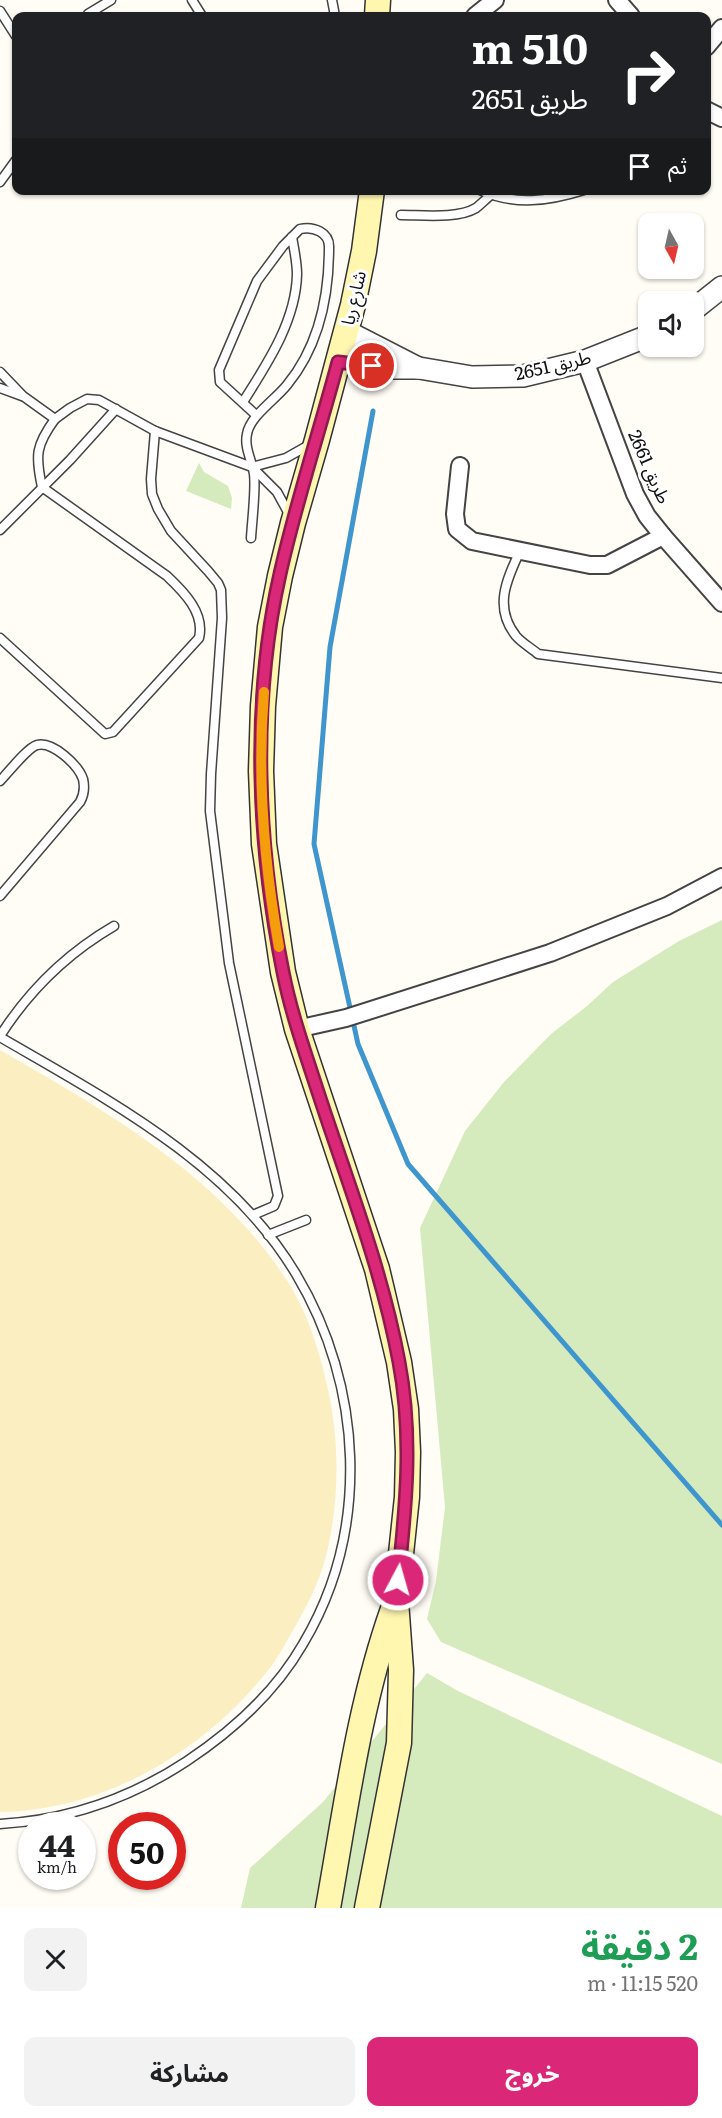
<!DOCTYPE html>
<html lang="ar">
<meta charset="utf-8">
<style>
:root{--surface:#fff;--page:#f2f2f2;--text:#202124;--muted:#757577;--accent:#db2777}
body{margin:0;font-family:Literata,"Noto Sans Arabic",serif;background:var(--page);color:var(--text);direction:rtl;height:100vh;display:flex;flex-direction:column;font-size:22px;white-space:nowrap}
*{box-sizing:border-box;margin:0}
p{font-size:20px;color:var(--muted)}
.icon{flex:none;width:33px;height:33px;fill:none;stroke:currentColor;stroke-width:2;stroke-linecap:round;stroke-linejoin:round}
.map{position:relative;height:1908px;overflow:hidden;direction:ltr}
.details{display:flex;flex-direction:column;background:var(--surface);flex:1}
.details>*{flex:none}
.guide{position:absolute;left:12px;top:12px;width:699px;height:183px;border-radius:12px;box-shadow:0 2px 4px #0004;direction:rtl;background:#202124;color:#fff;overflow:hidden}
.needle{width:39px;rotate:172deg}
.fabs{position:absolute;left:638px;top:213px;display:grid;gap:12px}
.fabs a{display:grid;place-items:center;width:66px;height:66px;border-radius:12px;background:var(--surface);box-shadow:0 2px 4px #0004;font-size:30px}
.speed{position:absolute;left:18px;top:1812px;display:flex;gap:12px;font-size:30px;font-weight:700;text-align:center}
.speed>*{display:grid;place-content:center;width:78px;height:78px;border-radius:50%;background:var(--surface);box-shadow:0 2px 4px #0004;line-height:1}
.speed small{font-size:15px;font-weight:400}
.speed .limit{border:9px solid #d22;background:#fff;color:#111}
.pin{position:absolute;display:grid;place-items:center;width:51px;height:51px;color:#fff;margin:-26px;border:3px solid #fff;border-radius:50%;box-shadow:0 2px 6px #0007}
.me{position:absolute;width:66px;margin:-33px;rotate:6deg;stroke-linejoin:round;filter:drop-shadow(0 0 4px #0008)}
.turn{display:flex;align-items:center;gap:21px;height:126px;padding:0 24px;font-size:27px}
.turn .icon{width:78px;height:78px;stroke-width:2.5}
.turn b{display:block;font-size:42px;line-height:51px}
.then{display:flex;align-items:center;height:57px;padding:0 24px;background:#0003;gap:12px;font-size:22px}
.round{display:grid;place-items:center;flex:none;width:63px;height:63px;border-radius:12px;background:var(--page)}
.headline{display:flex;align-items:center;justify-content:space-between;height:102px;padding:0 24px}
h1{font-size:36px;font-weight:700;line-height:45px;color:#1e9e55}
.button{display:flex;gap:12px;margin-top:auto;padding:12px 24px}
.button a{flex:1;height:69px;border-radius:12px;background:var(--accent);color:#fff;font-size:24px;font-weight:700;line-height:69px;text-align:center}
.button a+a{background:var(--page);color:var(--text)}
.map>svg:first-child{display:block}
</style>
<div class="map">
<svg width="722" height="1908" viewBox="0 0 722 1908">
<rect width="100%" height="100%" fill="#fffdf5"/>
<!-- green -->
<g fill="#d5ebbd">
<polygon points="199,463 204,472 228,486 232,498 231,509 186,491"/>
<polygon points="722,920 722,1764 441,1642 427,1619 436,1581 445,1507 420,1228 465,1131 504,1082 551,1034 587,1006 613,982 679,941"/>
<polygon points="427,1673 458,1691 722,1816 722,1908 241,1908 250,1868 323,1802"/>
</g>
<!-- sand -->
<path fill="#fbeec1" d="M0 1050C106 1111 217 1174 286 1279 306 1309 318 1346 326 1381 340 1438 340 1500 326 1556 319 1583 306 1608 292 1632 285 1644 278 1658 269 1669 205 1751 106 1810 0 1812Z"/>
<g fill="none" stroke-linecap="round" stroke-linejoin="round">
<!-- stream -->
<polyline stroke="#3f96cf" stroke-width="5" points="373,411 330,647 314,844 358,1044 408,1164 722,1525"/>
<!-- service casing -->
<g stroke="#444" stroke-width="11">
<g id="service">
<polyline points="192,0 202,16"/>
<polyline points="332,0 335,16"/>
<polyline points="0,11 16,36"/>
<polyline points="88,14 111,0"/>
<polyline points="0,182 16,160"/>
<path d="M480 190C515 206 549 201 584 190"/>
<path d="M401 215C422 215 458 219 476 208 481 204 486 199 491 195"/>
<polyline points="0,372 23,396 55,419 70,408 87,399 99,400 155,431 252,467 277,492 289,514"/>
<polyline points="0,388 22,396"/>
<path d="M243 402C267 364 296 321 297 274 297 262 294 249 292 237"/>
<polyline points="155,431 151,479 152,494 158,509 171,531 208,571 218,583 221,590 222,618 211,774 210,811 229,963 278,1196 274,1206 253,1215"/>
<polyline points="252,467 286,458 309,445"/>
<polyline points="0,530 70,460 116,409"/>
<path d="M251 538C252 521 256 489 254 474 252 460 244 448 247 434 250 416 275 400 287 385 319 346 329 297 329 248 330 232 313 226 300 229L283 246 257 281 219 370 220 382 256 415"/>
<path d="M520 551C507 579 493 607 516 636 522 643 531 648 538 654L722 678"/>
<path d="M0 638 105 734 113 732 199 638C205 613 184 592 167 576L42 487C35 455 36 445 55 419"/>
<path d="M0 781C8 773 27 748 37 745 53 741 78 765 83 779 85 788 84 795 80 802L0 896"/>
<path d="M0 1036C30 989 66 954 114 926"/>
<path d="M0 1037C108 1100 230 1163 296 1274 363 1386 371 1530 303 1644 276 1691 232 1731 187 1761 131 1798 67 1820 0 1824"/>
<polyline points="268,1235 306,1220"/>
</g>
</g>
<!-- minor casing -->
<g stroke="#444" stroke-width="20">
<g id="minor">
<polyline points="617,0 631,16"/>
<polyline points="475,16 495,0"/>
<polyline points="706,47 722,28"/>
<polyline points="706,110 722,118"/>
<polyline points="585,361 635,494 647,516 663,536 722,603"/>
<polyline points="460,466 455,514 457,529 472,541 590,565 607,565 663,536"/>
<polyline points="297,1029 346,1018 550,953 667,906 722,877"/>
</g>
</g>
<!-- tertiary casing -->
<g stroke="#444" stroke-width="24">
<g id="tertiary">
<polyline points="693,310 722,287"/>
<polyline points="346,331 418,368"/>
<polyline points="338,362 389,368 419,368 472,377 523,376 585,361 648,336"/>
</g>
</g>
<!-- secondary casing -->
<g stroke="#333" stroke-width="27">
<g id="secondary">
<polyline points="377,16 378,0"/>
<path d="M328 1908C346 1808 359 1705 393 1609"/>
<polyline points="367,1908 399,1743 401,1670 396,1601 407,1497 408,1452 406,1409 399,1362 377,1269 297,1029 283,972 264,844 261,771 263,706 270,627 280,576 293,523 317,440 353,305 364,251 372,190"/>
</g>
</g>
<!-- service -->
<use href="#service" stroke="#fff" stroke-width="8"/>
<!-- minor -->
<use href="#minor" stroke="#fff" stroke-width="16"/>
<!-- tertiary -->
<use href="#tertiary" stroke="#fff" stroke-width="21"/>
<!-- secondary -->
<use href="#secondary" stroke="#fff6b0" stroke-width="24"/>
</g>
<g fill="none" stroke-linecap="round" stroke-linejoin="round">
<!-- route casing -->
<g stroke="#8e194d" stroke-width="15">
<path id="route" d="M372 366 338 362C319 433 296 502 280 574 251 702 257 843 283 972 291 1013 305 1052 318 1092 347 1181 382 1269 399 1362 413 1435 406 1507 398 1580"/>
</g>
<!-- route -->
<use href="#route" stroke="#db2777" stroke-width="10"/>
<!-- slow -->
<path stroke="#f59e0b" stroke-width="10" d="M264 692C257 778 264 863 279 947"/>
</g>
<g text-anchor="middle" stroke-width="6" stroke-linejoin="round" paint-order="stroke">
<!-- street labels -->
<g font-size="18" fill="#111" stroke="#fff">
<text transform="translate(354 298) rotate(-77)" y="6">شارع ريا</text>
<text transform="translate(553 366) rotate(-13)" y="6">طريق 2651</text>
<text transform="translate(649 467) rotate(66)" y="6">طريق 2661</text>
</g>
</g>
</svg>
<div class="fabs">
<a><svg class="needle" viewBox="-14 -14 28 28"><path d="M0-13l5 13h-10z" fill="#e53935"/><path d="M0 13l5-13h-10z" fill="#757577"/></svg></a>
<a><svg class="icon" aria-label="sound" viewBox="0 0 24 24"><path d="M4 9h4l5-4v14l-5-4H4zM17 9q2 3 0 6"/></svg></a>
</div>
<div class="speed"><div>44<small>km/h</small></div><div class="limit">50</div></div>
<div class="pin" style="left:372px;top:366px;background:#d93025"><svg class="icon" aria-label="arrive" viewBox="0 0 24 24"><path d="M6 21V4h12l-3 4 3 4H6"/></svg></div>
<svg class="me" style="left:398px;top:1580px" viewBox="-20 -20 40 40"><circle r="17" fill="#db2777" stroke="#fff" stroke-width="3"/><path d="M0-11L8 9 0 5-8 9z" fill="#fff"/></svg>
<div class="guide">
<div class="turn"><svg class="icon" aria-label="right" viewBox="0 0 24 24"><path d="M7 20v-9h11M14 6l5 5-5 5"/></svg><div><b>510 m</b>طريق 2651</div></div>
<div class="then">ثم<svg class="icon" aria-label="arrive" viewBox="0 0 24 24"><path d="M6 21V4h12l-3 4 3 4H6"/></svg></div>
</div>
</div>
<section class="details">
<div class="headline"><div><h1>2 دقيقة</h1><p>520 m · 11:15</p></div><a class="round"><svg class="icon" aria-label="close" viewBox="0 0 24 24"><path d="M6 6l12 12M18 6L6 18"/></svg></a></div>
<div class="button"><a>خروج</a><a>مشاركة</a></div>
</section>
